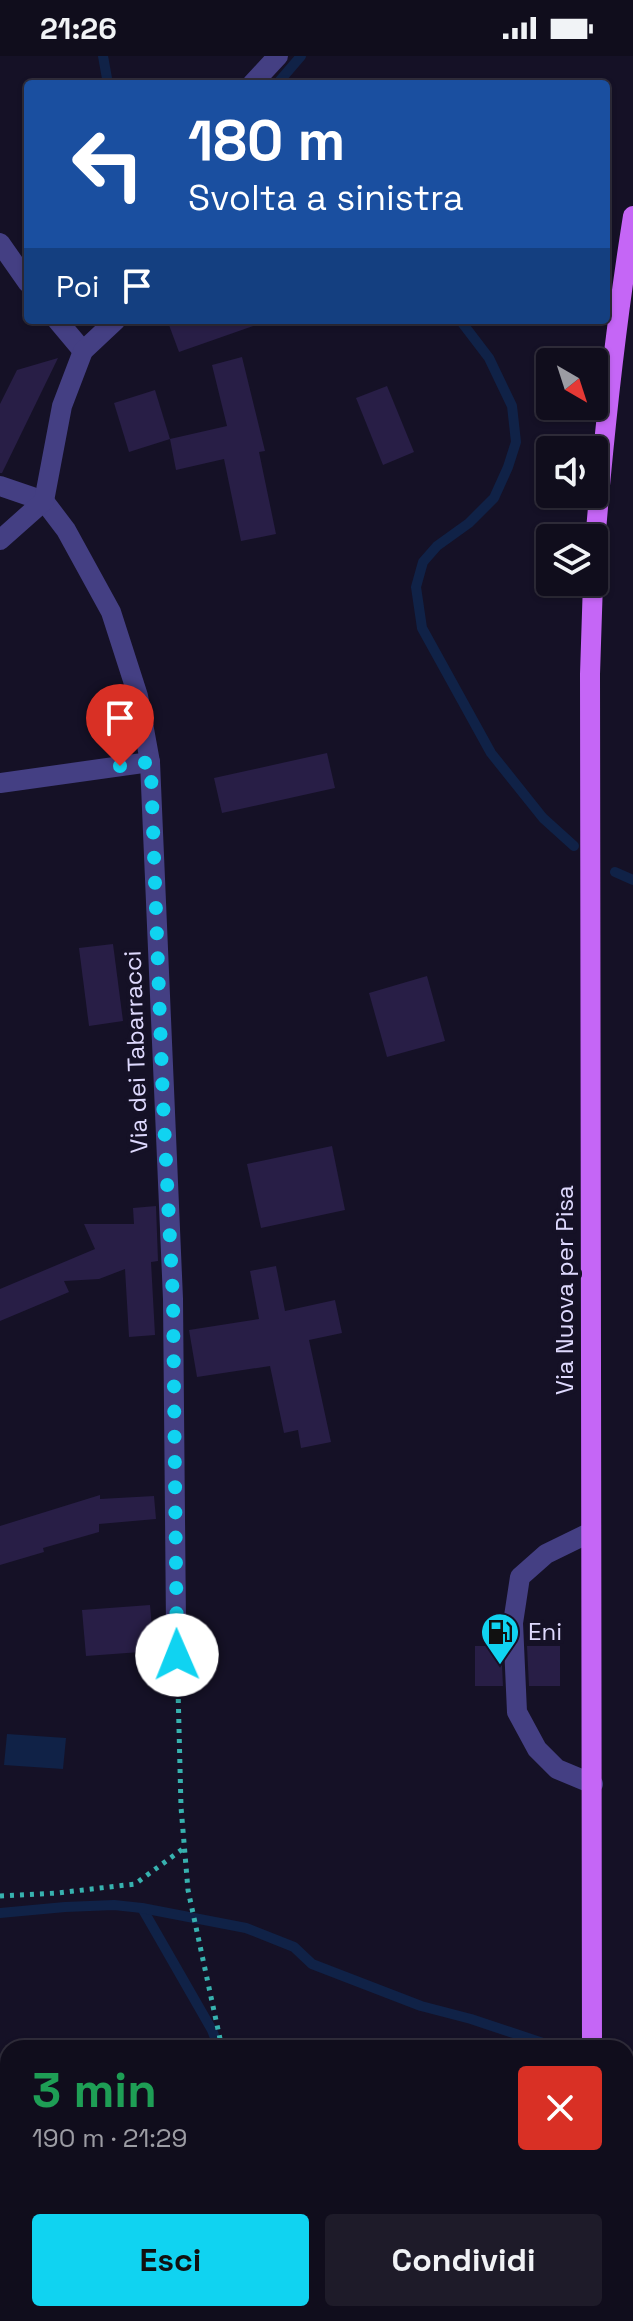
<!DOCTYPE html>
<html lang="it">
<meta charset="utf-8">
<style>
:root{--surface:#100d1c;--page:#1e1b29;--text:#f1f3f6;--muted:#9c9ca3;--line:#302d3b;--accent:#10d3f1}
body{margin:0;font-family:"Space Grotesk",sans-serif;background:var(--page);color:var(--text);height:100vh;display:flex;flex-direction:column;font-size:30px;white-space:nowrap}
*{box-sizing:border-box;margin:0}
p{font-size:26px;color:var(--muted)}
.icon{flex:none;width:44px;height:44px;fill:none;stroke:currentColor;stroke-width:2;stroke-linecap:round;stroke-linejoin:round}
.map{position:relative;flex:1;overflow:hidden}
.panel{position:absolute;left:0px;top:1984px;width:634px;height:282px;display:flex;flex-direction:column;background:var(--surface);border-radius:24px 24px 0 0;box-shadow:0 2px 6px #0004,0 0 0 2px var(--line)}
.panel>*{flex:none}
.hud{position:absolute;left:24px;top:24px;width:586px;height:244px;border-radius:8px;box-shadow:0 2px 6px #0004,0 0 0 2px var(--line);background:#1a4fa0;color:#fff;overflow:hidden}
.needle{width:52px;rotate:141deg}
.buttons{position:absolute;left:536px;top:292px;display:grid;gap:16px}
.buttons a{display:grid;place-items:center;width:72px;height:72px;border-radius:8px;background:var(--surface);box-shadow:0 2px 6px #0004,0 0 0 2px var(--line);font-size:40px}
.pin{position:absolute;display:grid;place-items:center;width:68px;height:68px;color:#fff;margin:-82px -34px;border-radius:50% 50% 50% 0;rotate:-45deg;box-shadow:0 0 8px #0007}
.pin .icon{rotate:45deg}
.me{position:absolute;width:88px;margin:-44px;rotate:359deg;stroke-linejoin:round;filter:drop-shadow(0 0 6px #0008)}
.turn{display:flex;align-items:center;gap:28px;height:168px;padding:0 32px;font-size:36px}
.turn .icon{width:104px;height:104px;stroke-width:2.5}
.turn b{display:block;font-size:56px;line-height:68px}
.then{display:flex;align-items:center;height:76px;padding:0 32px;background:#0003;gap:16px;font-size:30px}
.round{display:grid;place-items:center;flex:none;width:84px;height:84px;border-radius:8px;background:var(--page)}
.headline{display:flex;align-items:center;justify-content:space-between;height:136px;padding:0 32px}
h1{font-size:48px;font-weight:700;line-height:60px;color:#1e9e55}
.button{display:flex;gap:16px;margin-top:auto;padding:16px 32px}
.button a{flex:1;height:92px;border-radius:8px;background:var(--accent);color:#111;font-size:32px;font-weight:700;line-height:92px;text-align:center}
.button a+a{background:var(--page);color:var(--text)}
.status{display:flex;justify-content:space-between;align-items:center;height:56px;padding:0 40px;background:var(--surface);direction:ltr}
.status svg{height:22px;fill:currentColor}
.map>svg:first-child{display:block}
</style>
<div class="status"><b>21:26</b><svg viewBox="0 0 49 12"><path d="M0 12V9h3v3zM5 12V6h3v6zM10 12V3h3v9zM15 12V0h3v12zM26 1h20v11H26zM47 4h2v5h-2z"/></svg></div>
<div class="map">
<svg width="633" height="2265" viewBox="0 0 633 2265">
<rect width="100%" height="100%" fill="#151126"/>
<!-- water -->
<polygon fill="#102247" points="7,1678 66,1682 63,1713 4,1709"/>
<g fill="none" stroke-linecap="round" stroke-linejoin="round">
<!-- stream -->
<g stroke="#102247" stroke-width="10">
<polyline points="103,0 108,28"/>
<polyline points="277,28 301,0"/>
<polyline points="460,264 489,302 512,350 516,386 508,411 494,442 469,467 437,490 423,506 416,531 422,572 491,697 543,762 574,790"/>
<polyline points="615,816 633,824"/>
<polyline points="142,1852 212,1974 219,1992"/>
<polyline points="0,1857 65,1851 114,1849 142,1852 246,1872 294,1891 312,1908 421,1950 471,1963 558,1992"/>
<polyline points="626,2003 633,2004"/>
<polyline points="299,2258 301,2265"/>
</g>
</g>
<!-- building -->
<g fill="#281e46">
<polygon points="187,264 258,264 259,268 179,296 169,269"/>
<polygon points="242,301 265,395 259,396 276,478 241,485 224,403 176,414 170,383 227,370 212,309"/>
<polygon points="58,302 2,417 0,417 0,348 17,314"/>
<polygon points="387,330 414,396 383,409 356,342"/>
<polygon points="155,334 170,383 129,396 114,347"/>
<polygon points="327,697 335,732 222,757 214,722"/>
<polygon points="113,888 123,965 89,970 79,892"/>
<polygon points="427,920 445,985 387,1001 369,937"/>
<polygon points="332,1090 345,1154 261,1172 247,1108"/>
<polygon points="156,1150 158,1205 151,1206 155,1279 129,1281 125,1213 99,1223 64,1225 69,1236 0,1265 0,1233 95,1193 84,1168 134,1168 133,1152"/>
<polygon points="276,1210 285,1255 335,1244 342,1277 309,1284 331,1386 301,1392 298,1374 284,1377 270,1310 197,1321 189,1274 259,1263 250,1215"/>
<polygon points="100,1439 100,1443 154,1440 156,1463 99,1468 99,1476 43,1492 44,1496 0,1509 0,1470"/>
<polygon points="150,1549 154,1595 86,1600 82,1554"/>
<polygon points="475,1590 501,1590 503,1630 475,1630"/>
<polygon points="527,1590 560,1590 560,1630 529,1630"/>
</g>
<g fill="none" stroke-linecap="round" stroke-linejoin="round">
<!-- path -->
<g stroke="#37b2af" stroke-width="5" stroke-dasharray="4 6" stroke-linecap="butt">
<polyline points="177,1593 181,1751 188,1834 222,1992"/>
<polyline points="0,1840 57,1837 135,1828 184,1792"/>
<polyline points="284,2258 286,2265"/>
</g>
<!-- minor -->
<g stroke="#443f83" stroke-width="20">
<polyline points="252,28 278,0"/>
<polyline points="0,187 28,227"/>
<polyline points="57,264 83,295"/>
<polyline points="0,430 44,445 66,474 111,556 138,640 150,706 173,1243 176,1569"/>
<polyline points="0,484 44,445 62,350 83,295 116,264"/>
<polyline points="0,727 150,706"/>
<polyline points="591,1476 546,1498 520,1521 513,1567 517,1656 537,1693 557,1713 593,1728"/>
</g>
<!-- major -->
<g stroke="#c566f6" stroke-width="20">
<path d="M594 499C603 386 615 273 633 160"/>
<polyline points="592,1992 590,618 593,526"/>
<polyline points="584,2265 585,2258"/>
</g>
</g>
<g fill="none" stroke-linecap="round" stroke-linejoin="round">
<!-- route -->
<polyline stroke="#10d3f1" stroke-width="14" stroke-dasharray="0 25.2" points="120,710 150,706 151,717 163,1046 173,1243 177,1599"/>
</g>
<!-- icons -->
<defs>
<g id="fuel-pin" transform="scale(2)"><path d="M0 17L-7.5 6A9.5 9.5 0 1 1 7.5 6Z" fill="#10d3f1" stroke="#151126"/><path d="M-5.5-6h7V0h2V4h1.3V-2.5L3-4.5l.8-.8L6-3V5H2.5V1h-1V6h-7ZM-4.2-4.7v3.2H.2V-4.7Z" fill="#111"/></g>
</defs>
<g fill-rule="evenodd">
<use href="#fuel-pin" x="500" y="1576"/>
</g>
<g text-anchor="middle" stroke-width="8" stroke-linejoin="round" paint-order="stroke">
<!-- street labels -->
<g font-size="24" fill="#ded9fd" stroke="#151126">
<text transform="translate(136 996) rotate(-92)" y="8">Via dei Tabarracci</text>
<text transform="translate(565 1234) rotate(-90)" y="8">Via Nuova per Pisa</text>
</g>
<!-- poi labels -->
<g font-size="24" fill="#ded9fd" stroke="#151126" text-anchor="start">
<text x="528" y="1584">Eni</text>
</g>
</g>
</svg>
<div class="buttons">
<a><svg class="needle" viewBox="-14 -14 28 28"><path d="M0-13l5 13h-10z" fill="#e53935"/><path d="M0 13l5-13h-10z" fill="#9c9ca3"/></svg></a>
<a><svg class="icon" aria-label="sound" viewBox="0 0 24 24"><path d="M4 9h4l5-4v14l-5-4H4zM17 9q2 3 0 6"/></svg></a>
<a><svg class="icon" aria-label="layers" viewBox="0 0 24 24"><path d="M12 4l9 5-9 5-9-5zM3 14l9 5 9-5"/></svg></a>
</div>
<div class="pin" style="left:120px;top:710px;background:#d93025"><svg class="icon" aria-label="arrive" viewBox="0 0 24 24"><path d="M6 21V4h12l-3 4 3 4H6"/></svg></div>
<svg class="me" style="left:177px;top:1599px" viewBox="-20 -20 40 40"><circle r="19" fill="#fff"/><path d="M0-13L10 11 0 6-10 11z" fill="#10d3f1"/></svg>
<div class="hud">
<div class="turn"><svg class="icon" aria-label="left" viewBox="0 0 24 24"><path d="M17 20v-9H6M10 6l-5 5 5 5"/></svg><div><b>180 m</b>Svolta a sinistra</div></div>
<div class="then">Poi<svg class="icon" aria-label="arrive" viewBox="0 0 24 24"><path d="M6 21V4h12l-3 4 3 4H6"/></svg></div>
</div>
<section class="panel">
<div class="headline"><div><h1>3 min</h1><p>190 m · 21:29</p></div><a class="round" style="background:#d93025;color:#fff"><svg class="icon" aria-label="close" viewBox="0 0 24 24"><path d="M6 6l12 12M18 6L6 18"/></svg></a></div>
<div class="button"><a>Esci</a><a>Condividi</a></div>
</section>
</div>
